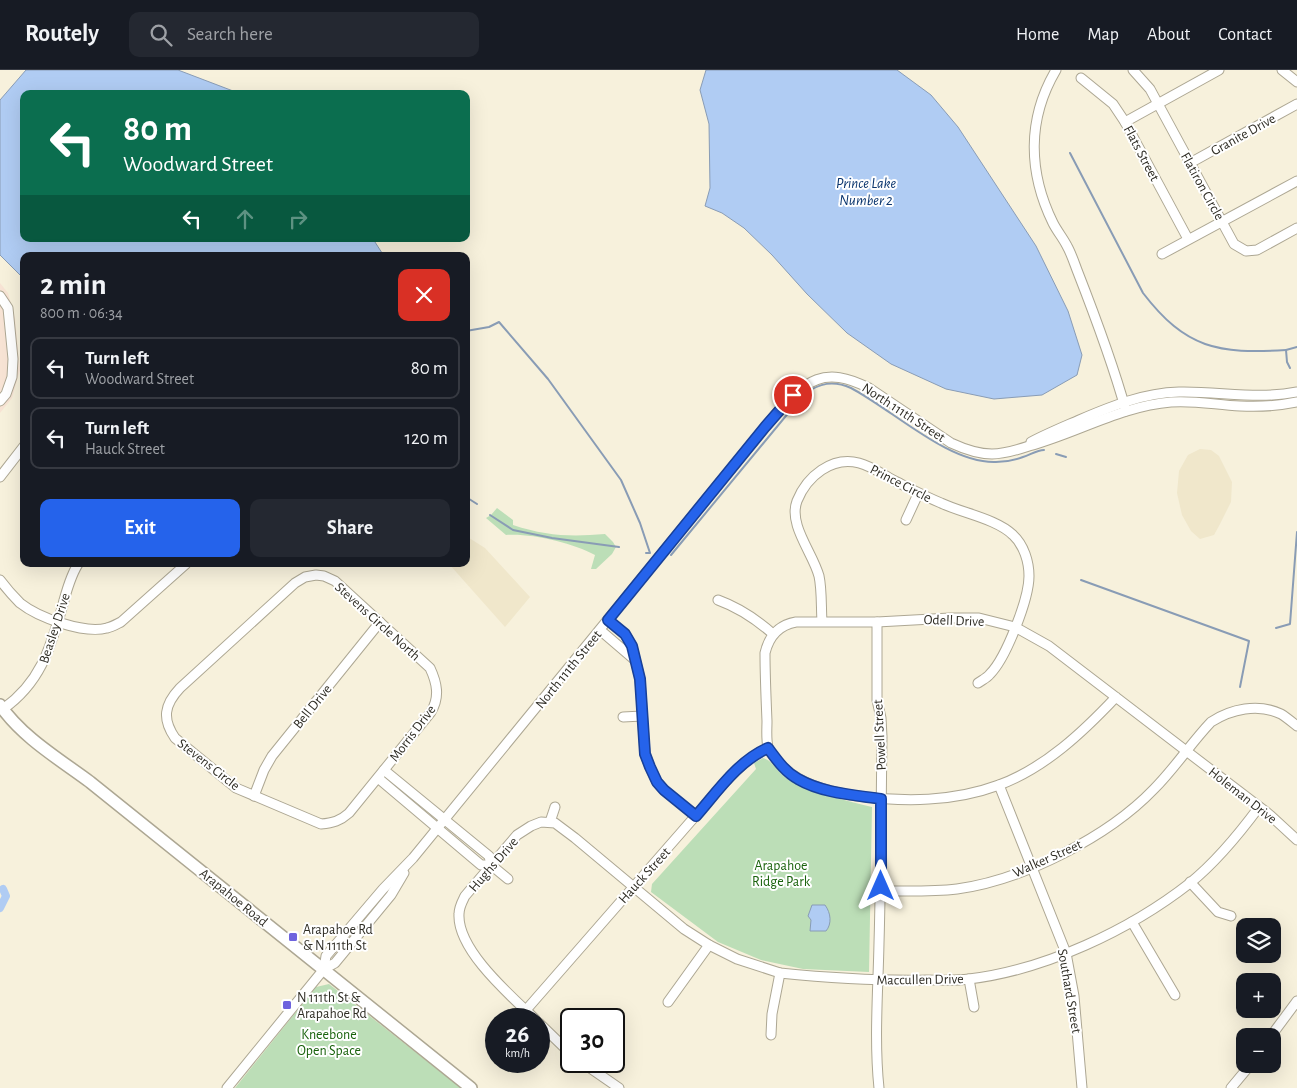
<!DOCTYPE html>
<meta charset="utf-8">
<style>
:root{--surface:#171b24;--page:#242831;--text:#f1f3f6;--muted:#9ea1a6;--line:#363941;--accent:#2563eb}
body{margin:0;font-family:"Alegreya Sans",sans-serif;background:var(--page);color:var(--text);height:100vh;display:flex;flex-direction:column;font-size:19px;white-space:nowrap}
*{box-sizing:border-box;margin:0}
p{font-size:16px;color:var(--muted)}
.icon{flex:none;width:28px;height:28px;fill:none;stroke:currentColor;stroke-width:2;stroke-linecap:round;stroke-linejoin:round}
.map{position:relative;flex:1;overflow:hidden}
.drawer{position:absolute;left:20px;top:182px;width:450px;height:315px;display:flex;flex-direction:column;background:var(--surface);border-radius:10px;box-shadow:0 5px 20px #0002}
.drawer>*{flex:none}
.guide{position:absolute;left:20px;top:20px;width:450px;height:152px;border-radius:10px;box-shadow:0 5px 20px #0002;background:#0b6e4f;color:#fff;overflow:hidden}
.tools{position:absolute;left:1236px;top:848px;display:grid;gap:10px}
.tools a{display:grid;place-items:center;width:45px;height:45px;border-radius:10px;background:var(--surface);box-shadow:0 5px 20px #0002;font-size:25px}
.speed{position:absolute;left:485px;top:938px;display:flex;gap:10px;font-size:25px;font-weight:700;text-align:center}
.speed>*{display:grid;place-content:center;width:65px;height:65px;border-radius:50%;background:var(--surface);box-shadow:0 5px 20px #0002;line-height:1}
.speed small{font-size:12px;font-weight:400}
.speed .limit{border:2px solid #111;border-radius:8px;background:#fff;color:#111}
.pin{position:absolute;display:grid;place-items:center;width:42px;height:42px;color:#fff;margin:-21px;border:2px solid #fff;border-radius:50%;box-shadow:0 1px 5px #0007}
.me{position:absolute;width:55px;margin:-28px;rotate:0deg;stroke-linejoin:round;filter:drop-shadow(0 0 4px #0008)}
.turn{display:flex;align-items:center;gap:18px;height:105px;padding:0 20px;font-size:22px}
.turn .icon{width:65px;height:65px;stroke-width:2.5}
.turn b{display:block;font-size:35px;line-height:42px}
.lanes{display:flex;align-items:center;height:48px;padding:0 20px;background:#0003;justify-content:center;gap:25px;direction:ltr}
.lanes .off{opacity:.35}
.round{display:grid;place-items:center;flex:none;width:52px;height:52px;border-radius:10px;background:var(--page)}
.headline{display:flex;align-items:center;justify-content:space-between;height:85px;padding:0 20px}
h1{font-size:30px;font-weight:700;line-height:38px}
.primary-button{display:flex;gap:10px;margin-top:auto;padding:10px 20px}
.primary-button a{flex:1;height:58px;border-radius:10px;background:var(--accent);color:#fff;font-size:20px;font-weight:700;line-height:58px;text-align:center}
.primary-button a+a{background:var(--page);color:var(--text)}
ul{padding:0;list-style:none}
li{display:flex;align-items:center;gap:15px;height:62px;margin:0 10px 8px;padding:0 10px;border:2px solid var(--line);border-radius:10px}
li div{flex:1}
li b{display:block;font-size:19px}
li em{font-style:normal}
header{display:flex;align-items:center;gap:30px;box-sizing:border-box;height:70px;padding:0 25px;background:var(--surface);border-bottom:1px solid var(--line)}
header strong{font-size:24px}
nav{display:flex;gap:28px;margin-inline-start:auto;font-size:18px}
.search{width:350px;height:45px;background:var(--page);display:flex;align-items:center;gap:12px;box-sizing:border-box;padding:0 18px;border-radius:10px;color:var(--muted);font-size:19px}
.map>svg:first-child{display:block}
</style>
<header>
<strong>Routely</strong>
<div class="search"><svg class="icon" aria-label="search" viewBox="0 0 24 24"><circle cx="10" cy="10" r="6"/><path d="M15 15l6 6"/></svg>Search here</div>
<nav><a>Home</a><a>Map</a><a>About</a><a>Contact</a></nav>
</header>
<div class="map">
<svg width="1297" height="1018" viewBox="0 0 1297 1018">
<rect width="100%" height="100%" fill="#f7f1dc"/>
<!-- commercial -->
<polygon fill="#f7e3d4" points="0,213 8,223 15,248 20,300 12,328 0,343"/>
<!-- built -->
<g fill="#f0e7cb">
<polygon points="1200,379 1211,380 1219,386 1232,412 1231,432 1220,454 1214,465 1200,469 1191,461 1182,445 1177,423 1179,401 1188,385"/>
<polygon points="466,466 485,478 530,527 505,557 449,494 466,494"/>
</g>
<!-- green -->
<g fill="#bcdeb7">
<path d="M497 438 513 450V455C546 466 571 467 605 464L613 472 616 477 612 484 596 499H591L595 485C573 473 531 463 506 465L486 448 491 445Z"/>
<path d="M763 688C774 691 779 705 789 710 815 724 844 730 872 737L869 902 803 899 761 890 718 872 651 822 652 814 756 699 754 693Z"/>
<polygon points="329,914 461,1018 235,1018 316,917"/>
</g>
<!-- water -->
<g fill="#b0ccf3" stroke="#899cb5">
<polygon points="26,0 178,0 241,24 24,24 24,169 373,169 384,186 24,186 24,209 0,185 0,30"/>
<polygon points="706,0 897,0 931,25 958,57 1036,176 1068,241 1082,285 1077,305 1042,325 994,329 946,319 891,294 847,263 807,224 772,185 744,158 722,143 705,136 710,118 709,54 700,20"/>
<path d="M812 835H825C831 843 832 854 826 861H810L811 850 808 846Z"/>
</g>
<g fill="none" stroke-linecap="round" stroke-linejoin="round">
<!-- stream -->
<g stroke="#899cb5" stroke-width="2">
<path d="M1070 83 1143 223C1186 279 1218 284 1286 280"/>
<polyline points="466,261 489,257 499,252 548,309 621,410 640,453 650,483 646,483"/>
<polyline points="1290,298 1287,292 1286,280 1297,277"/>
<polyline points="1056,384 1066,387"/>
<polyline points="466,427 477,434"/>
<polyline points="490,445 513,460 552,468 619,477"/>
<path d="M671 485 804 324C820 313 833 310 851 318 893 340 949 394 996 392 1004 392 1015 390 1023 387 1030 385 1037 380 1044 380"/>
<polyline points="1081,510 1249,571 1240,617"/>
<polyline points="1276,558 1290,554 1297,462"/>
</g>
<!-- canal -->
<polyline stroke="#b0ccf3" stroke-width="8" points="0,838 6,826 3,819"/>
<!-- minor casing -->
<g stroke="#ada793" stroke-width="11">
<g id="minor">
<path d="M1056 0C1027 49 1028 102 1053 153 1057 161 1063 168 1067 176 1071 183 1074 192 1077 200 1095 246 1113 294 1126 341"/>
<polyline points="1133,0 1150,19 1234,174 1246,181 1257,180 1297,158"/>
<polyline points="1282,0 1297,12"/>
<polyline points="1081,8 1113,34 1125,52 1188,169"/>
<polyline points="1125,52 1219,0"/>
<polyline points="1190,93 1297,34"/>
<polyline points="1162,184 1297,111"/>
<polyline points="0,226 8,238 13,289 12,307 6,324 0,331"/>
<path d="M1031 372C1046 364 1063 357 1079 350 1112 336 1143 323 1179 322 1219 321 1257 330 1297 322"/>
<polyline points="0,407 24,376"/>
<polyline points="906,450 918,424"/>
<path d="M316 505 324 506 335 511 430 598C437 613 440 627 431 642L349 743C340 751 333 753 321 754L236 718 175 668C162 649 164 635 180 618L295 513 305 507Z"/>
<path d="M0 510C6 518 13 526 20 533 39 548 84 564 107 558 112 557 117 554 121 552L186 494"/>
<path d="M718 530C740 538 756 549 773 564"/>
<polyline points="608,550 625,564 632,576 640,609 645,684 650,697 657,712 664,720 696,746"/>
<path d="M822 551C821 537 822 520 819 506 813 483 788 455 797 431 807 406 832 386 859 393 871 396 882 404 893 410 909 418 924 426 941 433 962 443 997 449 1013 465 1024 475 1029 492 1029 506 1029 529 1006 588 990 604 987 608 982 610 978 613"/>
<path d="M877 552V630L881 648 882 667C881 736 881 805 879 873 878 922 874 970 879 1018"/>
<polyline points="600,560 635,590"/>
<path d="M1116 627C1083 662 1045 698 999 715 953 732 905 732 857 726 831 722 804 716 784 698 779 693 770 684 768 677 766 669 767 659 767 651 766 628 765 605 765 583 769 566 779 555 796 552H877L950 548H979L1015 557 1049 576 1270 745 1297 770"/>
<path d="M3 639C40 613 50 579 62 538 66 522 70 507 78 494"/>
<polyline points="623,647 642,646"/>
<polyline points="384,700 489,786 491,795 508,809"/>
<polyline points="378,708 481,795 491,795"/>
<polyline points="999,715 1066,883 1074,926 1082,1018"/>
<polyline points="254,726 264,700 272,686 380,552"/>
<polyline points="550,752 555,737"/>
<polyline points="1190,812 1218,842 1231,846"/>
<path d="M881 821C906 821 932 822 957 819 1023 810 1108 767 1154 719 1175 698 1191 673 1211 652 1231 639 1258 633 1281 644 1286 647 1292 652 1297 656"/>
<polyline points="1132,852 1175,925"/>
<path d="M324 899 326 886 383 819 413 788 775 345C807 310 823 295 869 318L951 373C964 379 977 384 992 384 1004 384 1017 380 1029 376 1077 363 1121 336 1171 332 1194 330 1217 335 1240 336 1259 337 1278 336 1297 332"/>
<polyline points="969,909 974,937"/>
<polyline points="668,932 709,875"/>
<path d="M526 940 726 711C739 698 751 685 768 678"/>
<path d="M535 949C511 926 457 880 459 844 459 837 462 832 465 826L517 765 531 756 541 752 555 753 575 768 684 859 709 875 737 889 780 903C830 908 877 911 927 910 941 910 956 911 969 909 1045 900 1130 860 1190 813 1216 792 1239 764 1259 737"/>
<polyline points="539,953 571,984"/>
<polyline points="771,965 772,944 780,903"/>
<polyline points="1271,966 1297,931"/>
<polyline points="580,991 619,1018"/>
<polyline points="227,1018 324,899 335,893 391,825 404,803"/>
<polyline points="1231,1018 1251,994"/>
</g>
</g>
<!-- major casing -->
<g stroke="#ada793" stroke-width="14">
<path id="major" d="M0 635C22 667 59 689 90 712L471 1018"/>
</g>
<!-- minor -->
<use href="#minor" stroke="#fff" stroke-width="9"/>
<!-- major -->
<use href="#major" stroke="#fff" stroke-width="11"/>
</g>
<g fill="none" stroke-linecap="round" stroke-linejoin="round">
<!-- route casing -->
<g stroke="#184099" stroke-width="12">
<path id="route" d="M793 325 765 357 608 550 625 564 632 576 640 609 645 684 650 697 657 712 664 720 696 746C717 722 738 691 768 678 777 690 785 702 798 709 822 723 854 725 881 729V816"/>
</g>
<!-- route -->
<use href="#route" stroke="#2563eb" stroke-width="9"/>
</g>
<!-- markers -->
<g fill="#6e63de" stroke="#fff" stroke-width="2">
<rect x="288" y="862" width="10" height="10" rx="2.5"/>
<rect x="282" y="930" width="10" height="10" rx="2.5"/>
</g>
<g text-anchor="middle" stroke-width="4" stroke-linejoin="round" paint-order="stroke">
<!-- street labels -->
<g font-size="14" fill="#2f2d25" stroke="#fff">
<text transform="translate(1243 64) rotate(-29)" y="5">Granite Drive</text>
<text transform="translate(1142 83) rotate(62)" y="5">Flats Street</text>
<text transform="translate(1203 116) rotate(61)" y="5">Flatiron Circle</text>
<text transform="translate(904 342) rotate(33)" y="5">North 111th Street</text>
<text transform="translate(901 413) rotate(27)" y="5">Prince Circle</text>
<text transform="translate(954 550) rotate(2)" y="5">Odell Drive</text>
<text transform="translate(378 551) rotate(42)" y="5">Stevens Circle North</text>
<text transform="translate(54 558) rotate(-72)" y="5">Beasley Drive</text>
<text transform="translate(568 599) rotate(-51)" y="5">North 111th Street</text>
<text transform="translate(312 636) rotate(-51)" y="5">Bell Drive</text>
<text transform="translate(412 663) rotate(-53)" y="5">Morris Drive</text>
<text transform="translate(879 665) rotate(-93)" y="5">Powell Street</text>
<text transform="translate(209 694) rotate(38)" y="5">Stevens Circle</text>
<text transform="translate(1243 725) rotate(38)" y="5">Holeman Drive</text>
<text transform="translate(1047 788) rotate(-24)" y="5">Walker Street</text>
<text transform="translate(493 794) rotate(-49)" y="5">Hughs Drive</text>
<text transform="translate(644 805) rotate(-48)" y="5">Hauck Street</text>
<text transform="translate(234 827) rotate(39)" y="5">Arapahoe Road</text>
<text transform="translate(920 909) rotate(-1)" y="5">Maccullen Drive</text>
<text transform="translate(1070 921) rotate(80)" y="5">Southard Street</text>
</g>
<!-- park labels -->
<g font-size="14" fill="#19620c" stroke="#fff">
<text x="781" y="800">Arapahoe<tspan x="781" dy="16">Ridge Park</tspan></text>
<text x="329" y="969">Kneebone<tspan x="329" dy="16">Open Space</tspan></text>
</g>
<!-- poi labels -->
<g font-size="14" fill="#2f2d25" stroke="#fff" text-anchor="start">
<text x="303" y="864">Arapahoe Rd<tspan x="303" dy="16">&amp; N 111th St</tspan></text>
<text x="297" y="932">N 111th St &amp;<tspan x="297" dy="16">Arapahoe Rd</tspan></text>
</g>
<!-- water labels -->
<g font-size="15" font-style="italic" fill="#0b366f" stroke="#fff">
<text x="866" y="118">Prince Lake<tspan x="866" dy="17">Number 2</tspan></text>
</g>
</g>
</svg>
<div class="tools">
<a><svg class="icon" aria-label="layers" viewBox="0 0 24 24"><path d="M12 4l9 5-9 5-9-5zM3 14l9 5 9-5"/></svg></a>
<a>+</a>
<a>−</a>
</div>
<div class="speed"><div>26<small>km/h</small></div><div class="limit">30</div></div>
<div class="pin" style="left:793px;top:325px;background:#d93025"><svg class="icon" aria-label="arrive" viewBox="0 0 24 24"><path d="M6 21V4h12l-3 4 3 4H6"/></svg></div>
<svg class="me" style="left:881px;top:816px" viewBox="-20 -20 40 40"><path d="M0-17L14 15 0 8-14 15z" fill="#2563eb" stroke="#fff" stroke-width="4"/></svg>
<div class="guide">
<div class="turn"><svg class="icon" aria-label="left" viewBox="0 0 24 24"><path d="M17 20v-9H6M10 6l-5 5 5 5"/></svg><div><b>80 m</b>Woodward Street</div></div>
<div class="lanes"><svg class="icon" aria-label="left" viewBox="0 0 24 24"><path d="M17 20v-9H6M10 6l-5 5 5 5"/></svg><svg class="icon off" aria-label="ahead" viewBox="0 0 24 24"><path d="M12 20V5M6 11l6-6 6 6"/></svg><svg class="icon off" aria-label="right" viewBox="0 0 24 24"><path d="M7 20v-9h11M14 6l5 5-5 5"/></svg></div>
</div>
<section class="drawer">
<div class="headline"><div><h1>2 min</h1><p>800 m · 06:34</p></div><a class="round" style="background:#d93025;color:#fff"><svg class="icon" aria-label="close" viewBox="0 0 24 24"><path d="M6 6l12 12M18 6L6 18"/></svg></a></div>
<ul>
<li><svg class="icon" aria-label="left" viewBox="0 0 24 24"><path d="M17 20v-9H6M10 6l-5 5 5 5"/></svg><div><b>Turn left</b><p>Woodward Street</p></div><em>80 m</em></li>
<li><svg class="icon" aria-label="left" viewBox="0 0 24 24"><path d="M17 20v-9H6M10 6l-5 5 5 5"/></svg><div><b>Turn left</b><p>Hauck Street</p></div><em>120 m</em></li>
</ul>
<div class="primary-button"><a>Exit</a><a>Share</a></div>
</section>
</div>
